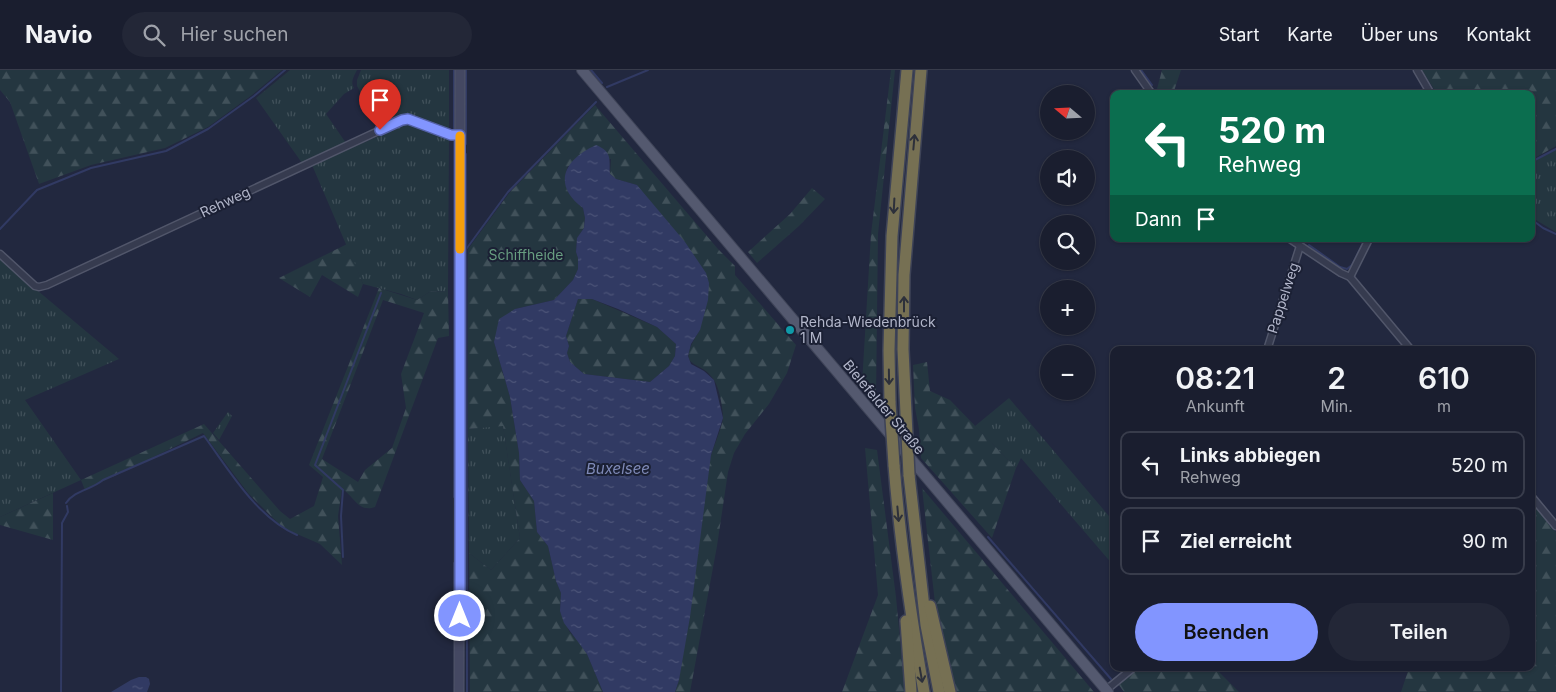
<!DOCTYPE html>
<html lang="de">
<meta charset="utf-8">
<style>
:root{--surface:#1a1e2f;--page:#232737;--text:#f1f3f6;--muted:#9fa2aa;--line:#383c4b;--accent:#8295ff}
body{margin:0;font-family:Inter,sans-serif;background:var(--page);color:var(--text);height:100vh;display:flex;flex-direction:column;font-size:19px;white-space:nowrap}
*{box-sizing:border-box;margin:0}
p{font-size:16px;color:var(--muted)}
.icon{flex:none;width:28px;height:28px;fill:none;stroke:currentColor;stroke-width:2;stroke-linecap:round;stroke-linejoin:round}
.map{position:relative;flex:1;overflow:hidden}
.details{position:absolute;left:1110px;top:276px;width:425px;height:325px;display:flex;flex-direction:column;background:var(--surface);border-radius:10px;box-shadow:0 1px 4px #0004,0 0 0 1px var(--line)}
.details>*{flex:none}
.banner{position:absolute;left:1110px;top:20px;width:425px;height:152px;border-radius:10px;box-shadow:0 1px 4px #0004,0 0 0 1px var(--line);background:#0b6e4f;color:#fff;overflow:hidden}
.needle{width:32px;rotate:289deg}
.controls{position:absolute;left:1040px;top:15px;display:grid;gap:10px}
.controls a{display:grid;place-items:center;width:55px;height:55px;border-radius:50%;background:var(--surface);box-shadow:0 1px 4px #0004,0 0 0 1px var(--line);font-size:25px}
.pin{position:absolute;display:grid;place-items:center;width:42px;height:42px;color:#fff;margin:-51px -21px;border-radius:50% 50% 50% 0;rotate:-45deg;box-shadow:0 0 5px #0007}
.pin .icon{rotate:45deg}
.me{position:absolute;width:55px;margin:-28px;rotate:0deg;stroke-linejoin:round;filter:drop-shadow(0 0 4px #0008)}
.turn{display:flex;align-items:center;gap:18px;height:105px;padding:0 25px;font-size:22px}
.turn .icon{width:65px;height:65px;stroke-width:2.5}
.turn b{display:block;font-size:35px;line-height:42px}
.then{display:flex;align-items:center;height:48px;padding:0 25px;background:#0003;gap:10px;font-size:19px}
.eta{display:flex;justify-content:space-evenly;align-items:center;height:85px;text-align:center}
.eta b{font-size:30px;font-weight:600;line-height:35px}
.button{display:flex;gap:10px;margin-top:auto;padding:10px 25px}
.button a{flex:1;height:58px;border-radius:30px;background:var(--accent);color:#111;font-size:20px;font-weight:600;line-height:58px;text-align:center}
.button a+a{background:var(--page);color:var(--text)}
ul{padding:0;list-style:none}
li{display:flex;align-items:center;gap:15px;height:68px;margin:0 10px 8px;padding:0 15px;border:2px solid var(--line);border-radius:10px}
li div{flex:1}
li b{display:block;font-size:19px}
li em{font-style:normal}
header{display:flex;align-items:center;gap:30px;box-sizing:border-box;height:70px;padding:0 25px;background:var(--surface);border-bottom:1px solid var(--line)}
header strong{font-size:24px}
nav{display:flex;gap:28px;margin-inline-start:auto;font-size:18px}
.search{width:350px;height:45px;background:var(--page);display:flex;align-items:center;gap:12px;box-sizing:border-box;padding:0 18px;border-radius:28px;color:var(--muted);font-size:19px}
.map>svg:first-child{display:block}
</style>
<header>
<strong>Navio</strong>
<div class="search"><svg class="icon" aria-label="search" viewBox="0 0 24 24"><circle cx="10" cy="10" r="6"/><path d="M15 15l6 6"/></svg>Hier suchen</div>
<nav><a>Start</a><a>Karte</a><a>Über uns</a><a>Kontakt</a></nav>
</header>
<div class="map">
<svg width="1556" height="622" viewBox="0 0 1556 622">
<defs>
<pattern id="grass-tufts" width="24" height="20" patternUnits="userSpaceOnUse" patternTransform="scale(1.25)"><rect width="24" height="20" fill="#243640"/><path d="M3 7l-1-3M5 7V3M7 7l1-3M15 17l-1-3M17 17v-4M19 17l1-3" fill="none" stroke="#41515a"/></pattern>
<pattern id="forest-firs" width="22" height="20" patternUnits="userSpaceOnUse" patternTransform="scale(1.25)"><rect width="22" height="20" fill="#243640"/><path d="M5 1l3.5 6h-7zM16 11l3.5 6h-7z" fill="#41515a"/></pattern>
<pattern id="water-ripples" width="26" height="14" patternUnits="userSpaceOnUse" patternTransform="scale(1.25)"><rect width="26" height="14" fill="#313a63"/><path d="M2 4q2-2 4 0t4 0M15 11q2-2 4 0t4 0" fill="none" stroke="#4c5478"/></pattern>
</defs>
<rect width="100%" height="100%" fill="#22283f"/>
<!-- grass -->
<g fill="url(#grass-tufts)">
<path d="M290 0H357C354 6 350 12 354 18L344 24 326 44 346 73 302 93 256 28Z"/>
<polygon points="361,0 449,0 449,61 409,47 402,48 380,57 357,16 357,10"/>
<polygon points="409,53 413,53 449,68 448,222 431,221 417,230 401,224 363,214 312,95"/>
<polygon points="1556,80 1556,162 1531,147 1531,93"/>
<polygon points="0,189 119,289 25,330 81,410 0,447"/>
<polygon points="1009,328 1114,452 1114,496 1021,388 1016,398 975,356"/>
<polygon points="228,342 232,346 219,370 213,363"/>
<polygon points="503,355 520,468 491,500 469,483 468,359"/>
</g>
<!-- forest -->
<g fill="url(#forest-firs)" fill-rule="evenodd">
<polygon points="0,0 282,0 252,25 208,57 165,78 91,95 39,114 10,32 0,20"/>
<polygon points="891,0 895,0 878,164 876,329 862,314 871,164"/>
<polygon points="1162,0 1181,0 1173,24 1160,24 1157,19"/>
<polygon points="1422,0 1556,0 1556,76 1531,90 1531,24 1437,24"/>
<path d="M595 35 718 179 735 196V205L796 275 787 303 769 334 745 364 734 383 728 402 717 476 690 622H675L679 610C689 538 699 466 709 394 711 381 723 357 723 347 723 338 719 317 714 310 700 287 673 302 700 260L637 115 616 109 610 104 611 89 568 96C561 113 570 128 583 138L585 148 584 158 577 168 576 182 578 188V199L573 210 554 230 515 239 494 272 510 327 519 383 520 410 534 431 537 462 548 476 556 511 561 523 560 541 569 561 579 572 587 584 603 622H470L469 483 491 500 520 468 503 356 468 359V179L510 122Z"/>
<polygon points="812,118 825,129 799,156 757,193 748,182 790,144"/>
<polygon points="347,174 363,214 358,227 322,205 310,227 279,208"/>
<path d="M379 218 417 230 431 221 448 222 449 266 438 268 375 437C358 443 354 426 342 419L338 446 342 495 320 474 283 458 248 423 203 363 85 420 81 410 204 354 280 441 290 449 314 436 323 407 309 395ZM383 230 424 243 401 304 406 338 392 378 365 400 358 412 322 389Z"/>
<polygon points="578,229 592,229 657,257 676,274 675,286 669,296 650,312 584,304 570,292 567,283 569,276 566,266"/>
<polygon points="927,292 930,321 950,330 1016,398 992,468 921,388 919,359 915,338 913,295"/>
<polygon points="865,378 877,380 896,527 905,622 842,622 878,525"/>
<polygon points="922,418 1094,622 956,622 935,533"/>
<polygon points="53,423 53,470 0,455 0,447"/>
<polygon points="1531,432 1556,462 1556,622 1401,622 1409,598 1531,598"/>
<polygon points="1138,598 1215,598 1239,622 1124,622 1119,615"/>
</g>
<!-- water -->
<g fill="url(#water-ripples)" fill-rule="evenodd">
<path d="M596 75C613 82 609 90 610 104L616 109 637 115 685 172 706 203 709 213 708 230 700 260 691 274 688 286 691 294 704 301 714 310 723 348 711 385 690 547 679 610 675 622H603L587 584 564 553 560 541 561 523 556 511 548 476 537 462 534 431 520 410 519 383 510 327 494 272 499 249 515 239 554 230 573 210 578 199V188L576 182 577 168 584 158 585 148 583 138C551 114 565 89 596 75ZM578 229H592L618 239 657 257 676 274 675 286 669 296 650 312 584 304 570 292 567 283 569 276 566 266Z"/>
<polygon points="139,607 146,607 149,609 150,614 147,622 111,622 131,610"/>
</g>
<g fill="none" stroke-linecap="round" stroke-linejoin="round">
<!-- stream -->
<g stroke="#313a63" stroke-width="2">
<polyline points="591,0 602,13"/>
<polyline points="1141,0 1152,15"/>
<polyline points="607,17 648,0"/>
<polyline points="1155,20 1157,24"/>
<polyline points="454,61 454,0"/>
<polyline points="454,70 454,427"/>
<polyline points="466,74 466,0"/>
<polyline points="466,84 467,622"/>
<polyline points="1531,92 1556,79"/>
<polyline points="1531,149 1543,158 1556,164"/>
<polyline points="0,159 37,120 91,98 166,81 208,59 254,26 285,0"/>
<polyline points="1309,175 1340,197 1347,199 1352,195 1365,169"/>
<polyline points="467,178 508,122 596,32"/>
<path d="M66 433C75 420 91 420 103 410L204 366C229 400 257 448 297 465"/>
<polyline points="988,467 1111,609"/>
<polyline points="343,487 341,446 343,420 315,395 381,223"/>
<polyline points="454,539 454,493"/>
<polyline points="61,622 62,453 68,442 67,436"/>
</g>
<!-- street casing -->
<g stroke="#51566a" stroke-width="9">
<g id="street">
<polyline points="1135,0 1152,24"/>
<polyline points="1417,0 1431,24"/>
<polyline points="1290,169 1341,203 1350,207 1411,280"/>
<path d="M0 184 35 216 39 217 47 215 402 50C423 48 439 65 460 65"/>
<polyline points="1350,207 1369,169"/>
<polyline points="1267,280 1300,176"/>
<polyline points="1531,426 1556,456"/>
<polyline points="1106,620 1133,598"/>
</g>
</g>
<!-- secondary casing -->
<g stroke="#51566a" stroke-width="11">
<polyline id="secondary" points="459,622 460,0"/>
</g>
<!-- primary casing -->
<g stroke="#3f4458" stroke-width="12">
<polyline id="primary" points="582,0 1108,622"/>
</g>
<!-- highway casing -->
<g stroke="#3e4357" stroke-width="14">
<g id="highway">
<polyline points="890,333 889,281 892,166 907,0"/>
<polyline points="907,365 903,279 904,205 921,0"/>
<path d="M894 395C900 472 911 547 924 622"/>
<polyline points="909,405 926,555 939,622"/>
<polyline points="930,536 950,622"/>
<polyline points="906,551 911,622"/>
</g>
</g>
<!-- street -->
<use href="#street" stroke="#363b4f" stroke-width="6"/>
<!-- secondary -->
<use href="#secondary" stroke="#444862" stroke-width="9"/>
<!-- primary -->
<use href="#primary" stroke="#54596f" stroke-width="10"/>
<!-- highway -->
<use href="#highway" stroke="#767053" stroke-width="11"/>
<!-- highway-bridge casing -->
<g stroke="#3e4357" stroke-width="14" stroke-linecap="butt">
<g id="highway-bridge">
<polyline points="890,333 894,395"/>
<polyline points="907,365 909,405"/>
</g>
</g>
<!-- highway-bridge -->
<use href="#highway-bridge" stroke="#767053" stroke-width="11"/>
</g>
<!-- one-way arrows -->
<defs><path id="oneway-shaft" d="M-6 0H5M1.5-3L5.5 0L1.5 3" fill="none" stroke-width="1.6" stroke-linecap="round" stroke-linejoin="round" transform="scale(1.25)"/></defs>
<g stroke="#2d303a">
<use href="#oneway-shaft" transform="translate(914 72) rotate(-85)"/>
<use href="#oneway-shaft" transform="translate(894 136) rotate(93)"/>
<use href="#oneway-shaft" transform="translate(904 234) rotate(-90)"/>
<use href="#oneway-shaft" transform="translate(889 307) rotate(89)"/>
<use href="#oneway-shaft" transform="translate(898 444) rotate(85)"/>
<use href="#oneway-shaft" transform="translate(921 605) rotate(80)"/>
</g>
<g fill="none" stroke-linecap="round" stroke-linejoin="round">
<!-- route casing -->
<g stroke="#5461a6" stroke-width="12">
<polyline id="route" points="380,60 402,50 408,49 451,65 460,65 460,546"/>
</g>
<!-- route -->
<use href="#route" stroke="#8295ff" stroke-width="9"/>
<!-- slow -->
<polyline stroke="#f59e0b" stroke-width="9" points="460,66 460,179"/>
</g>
<!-- markers -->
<circle fill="#0f9aa8" stroke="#1b2034" stroke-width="2" cx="790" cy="260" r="5"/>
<g text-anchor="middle" stroke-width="4" stroke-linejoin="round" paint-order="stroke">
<!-- street labels -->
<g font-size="14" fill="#b2b6ca" stroke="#1b2034">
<text transform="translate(225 132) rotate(-25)" y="5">Rehweg</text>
<text transform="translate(1283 228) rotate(-72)" y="5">Pappelweg</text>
<text transform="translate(884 337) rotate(50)" y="5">Bielefelder Straße</text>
</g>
<!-- park labels -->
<g font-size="14" fill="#679d80" stroke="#1b2034">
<text x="526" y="190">Schiffheide</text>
</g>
<!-- poi labels -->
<g font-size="14" fill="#b2b6ca" stroke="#1b2034" text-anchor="start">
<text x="800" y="257">Rehda-Wiedenbrück<tspan x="800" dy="16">1 M</tspan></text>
</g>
<!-- water labels -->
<g font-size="15" font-style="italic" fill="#7f8ab8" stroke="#1b2034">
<text x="618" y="404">Buxelsee</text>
</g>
</g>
</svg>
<div class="controls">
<a><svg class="needle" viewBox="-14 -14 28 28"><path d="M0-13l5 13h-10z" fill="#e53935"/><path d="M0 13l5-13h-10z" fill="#9fa2aa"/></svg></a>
<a><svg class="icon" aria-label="sound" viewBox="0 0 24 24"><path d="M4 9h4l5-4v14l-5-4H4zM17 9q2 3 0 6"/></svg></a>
<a><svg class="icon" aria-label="search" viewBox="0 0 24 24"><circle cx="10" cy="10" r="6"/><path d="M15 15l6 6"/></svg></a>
<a>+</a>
<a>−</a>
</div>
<div class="pin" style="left:380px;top:60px;background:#d93025"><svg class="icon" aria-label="arrive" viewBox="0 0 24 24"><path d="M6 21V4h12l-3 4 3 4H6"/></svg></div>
<svg class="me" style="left:460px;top:546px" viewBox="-20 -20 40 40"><circle r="17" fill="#8295ff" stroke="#fff" stroke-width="3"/><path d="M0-11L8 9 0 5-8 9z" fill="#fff"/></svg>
<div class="banner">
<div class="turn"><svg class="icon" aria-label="left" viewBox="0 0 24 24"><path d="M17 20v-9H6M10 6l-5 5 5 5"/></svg><div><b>520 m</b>Rehweg</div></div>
<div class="then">Dann<svg class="icon" aria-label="arrive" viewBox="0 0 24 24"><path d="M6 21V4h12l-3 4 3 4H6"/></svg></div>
</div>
<section class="details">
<div class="eta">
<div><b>08:21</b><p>Ankunft</p></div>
<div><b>2</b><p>Min.</p></div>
<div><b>610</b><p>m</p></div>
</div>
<ul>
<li><svg class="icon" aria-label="left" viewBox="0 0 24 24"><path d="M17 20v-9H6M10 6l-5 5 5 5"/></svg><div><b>Links abbiegen</b><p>Rehweg</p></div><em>520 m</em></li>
<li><svg class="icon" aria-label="arrive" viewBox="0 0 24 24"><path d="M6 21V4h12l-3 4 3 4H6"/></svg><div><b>Ziel erreicht</b></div><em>90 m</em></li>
</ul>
<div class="button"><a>Beenden</a><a>Teilen</a></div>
</section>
</div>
